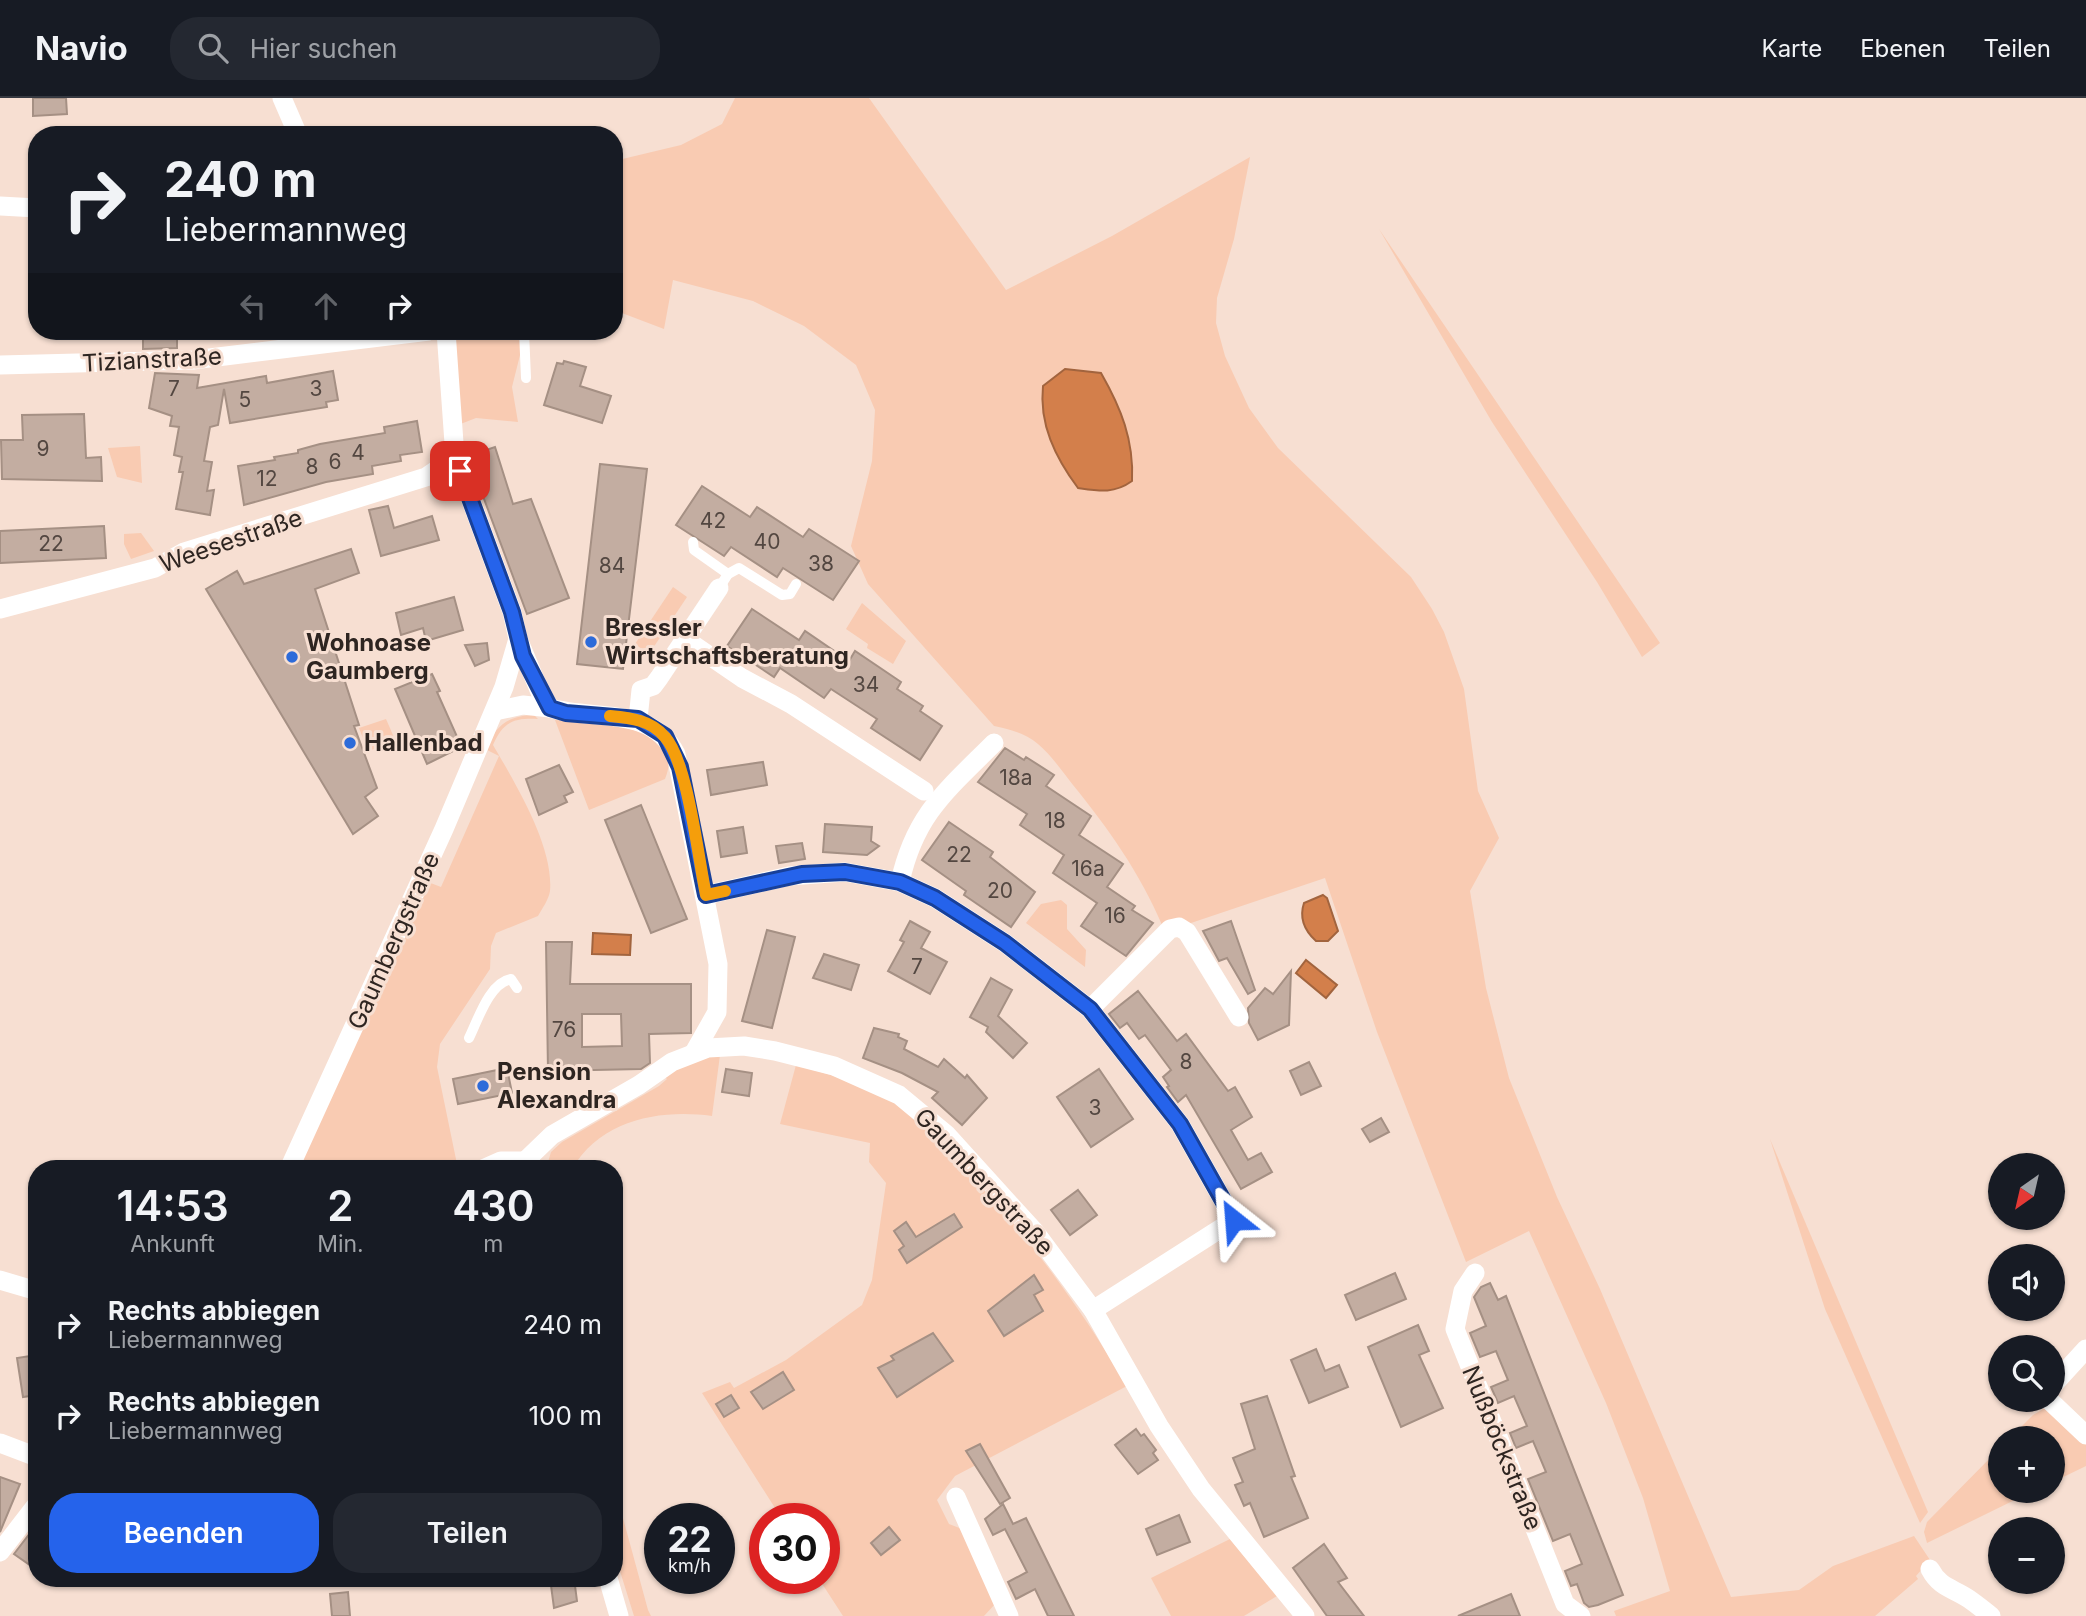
<!DOCTYPE html>
<html lang="de">
<meta charset="utf-8">
<style>
:root{--surface:#171b24;--page:#242831;--text:#f1f3f6;--muted:#9ea1a6;--line:#363941;--accent:#2563eb}
body{margin:0;font-family:Inter,sans-serif;background:var(--page);color:var(--text);height:100vh;display:flex;flex-direction:column;font-size:26px;white-space:nowrap}
*{box-sizing:border-box;margin:0}
p{font-size:23px;color:var(--muted)}
.icon{flex:none;width:38px;height:38px;fill:none;stroke:currentColor;stroke-width:2;stroke-linecap:round;stroke-linejoin:round}
.map{position:relative;flex:1;overflow:hidden}
.side{position:absolute;left:28px;top:1062px;width:595px;height:427px;display:flex;flex-direction:column;background:var(--surface);border-radius:28px;box-shadow:0 2px 5px #0004}
.side>*{flex:none}
.banner{position:absolute;left:28px;top:28px;width:595px;height:214px;border-radius:28px;box-shadow:0 2px 5px #0004;background:#171b24;color:var(--text);overflow:hidden}
.needle{width:46px;rotate:214deg}
.fabs{position:absolute;left:1988px;top:1055px;display:grid;gap:14px}
.fabs a{display:grid;place-items:center;width:77px;height:77px;border-radius:50%;background:var(--surface);box-shadow:0 2px 5px #0004;font-size:35px}
.speed{position:absolute;left:644px;top:1405px;display:flex;gap:14px;font-size:35px;font-weight:700;text-align:center}
.speed>*{display:grid;place-content:center;width:91px;height:91px;border-radius:50%;background:var(--surface);box-shadow:0 2px 5px #0004;line-height:1}
.speed small{font-size:18px;font-weight:400}
.speed .limit{border:10px solid #d22;background:#fff;color:#111}
.pin{position:absolute;display:grid;place-items:center;width:60px;height:60px;color:#fff;margin:-30px;border-radius:14px;box-shadow:0 4px 10px #0006}
.me{position:absolute;width:77px;margin:-38px;rotate:332deg;stroke-linejoin:round;filter:drop-shadow(0 0 5px #0008)}
.turn{display:flex;align-items:center;gap:24px;height:147px;padding:0 21px;font-size:32px}
.turn .icon{width:91px;height:91px;stroke-width:2.5}
.turn b{display:block;font-size:49px;line-height:60px}
.lanes{display:flex;align-items:center;height:66px;padding:0 21px;background:#0003;justify-content:center;gap:35px;direction:ltr}
.lanes .off{opacity:.35}
.eta{display:flex;justify-content:space-evenly;align-items:center;height:119px;text-align:center}
.eta b{font-size:42px;font-weight:600;line-height:49px}
.action{display:flex;gap:14px;margin-top:auto;padding:14px 21px}
.action a{flex:1;height:80px;border-radius:28px;background:var(--accent);color:#fff;font-size:28px;font-weight:600;line-height:80px;text-align:center}
.action a+a{background:var(--page);color:var(--text)}
ul{padding:0;list-style:none}
li{display:flex;align-items:center;gap:21px;height:91px;padding:0 21px}
li div{flex:1}
li b{display:block;font-size:26px}
li em{font-style:normal}
header{display:flex;align-items:center;gap:42px;box-sizing:border-box;height:98px;padding:0 35px;background:var(--surface);border-bottom:2px solid var(--line)}
header strong{font-size:33px}
nav{display:flex;gap:38px;margin-inline-start:auto;font-size:24px}
.search{width:490px;height:63px;background:var(--page);display:flex;align-items:center;gap:18px;box-sizing:border-box;padding:0 24px;border-radius:28px;color:var(--muted);font-size:26px}
.map>svg:first-child{display:block}
</style>
<header>
<strong>Navio</strong>
<div class="search"><svg class="icon" aria-label="search" viewBox="0 0 24 24"><circle cx="10" cy="10" r="6"/><path d="M15 15l6 6"/></svg>Hier suchen</div>
<nav><a>Karte</a><a>Ebenen</a><a>Teilen</a></nav>
</header>
<div class="map">
<svg width="2086" height="1518" viewBox="0 0 2086 1518">
<rect width="100%" height="100%" fill="#f7dfd2"/>
<!-- green -->
<g fill="#f9cbb2">
<path d="M735 0H869L1006 192 1112 138 1250 59 1234 141 1217 200 1216 225 1225 258 1249 310 1278 350 1411 479 1432 511 1444 534 1464 591 1478 693 1499 740 1470 793 1486 890 1509 980 1557 1099 1600 1191 1731 1499 1799 1492 1833 1468 1914 1438 1930 1462 1916 1478 1918 1481 1875 1518H1616L1614 1513 1670 1493 1643 1400 1606 1305 1529 1133 1466 1164 1377 934 1325 780 1188 826 1162 827C1140 775 1108 730 1073 687 1062 673 1051 657 1038 646 1025 635 1009 631 994 628L868 486 851 448 872 363 875 312 856 267 804 228 753 203 673 182 664 231 614 212V63L681 47 722 26Z"/>
<polygon points="1379,131 1660,545 1642,559 1597,484 1492,324"/>
<polygon points="451,233 526,233 512,289 518,324 476,320 458,327"/>
<polygon points="140,348 142,385 117,379 108,350"/>
<polygon points="141,435 154,453 131,461 124,446 124,436"/>
<polygon points="673,489 687,499 649,556 635,546"/>
<polygon points="862,505 906,543 893,566 867,550 868,546 846,531"/>
<path d="M534 617 538 621C513 620 503 624 493 647 515 685 554 748 550 793 549 801 542 811 538 818L496 835 491 848 490 871 440 946 437 969 458 1071H296L428 784 441 789 499 658 485 651C497 627 507 618 534 617Z"/>
<polygon points="386,621 396,644 368,653 359,630"/>
<path d="M555 622C587 625 689 624 665 681L589 712Z"/>
<polygon points="1061,802 1067,807 1067,831 1086,852 1085,869 1026,825 1041,806"/>
<path d="M720 957 712 1018C659 1011 601 1022 572 1071H546L551 1054 562 1044 659 988 667 981 664 978 695 961Z"/>
<path d="M796 967C835 978 876 989 909 1014 942 1040 971 1074 998 1106 1047 1165 1088 1222 1127 1288L955 1378 937 1402 949 1426 962 1431 996 1505 984 1518H843L819 1481 824 1480V1421H782L702 1295 730 1284 734 1290 786 1262 862 1207 872 1182 886 1085 869 1064 870 1045 780 1026Z"/>
<polygon points="1770,1041 1928,1414 1920,1425 1825,1211"/>
<polygon points="2045,1310 2086,1343 2086,1368 2053,1384 2053,1340 2010,1340 2033,1317"/>
<polygon points="2000,1350 2000,1393 2033,1393 1927,1445 1924,1434 1927,1424"/>
<polygon points="614,1387 648,1512 651,1518 634,1518 614,1454"/>
<polygon points="1230,1441 1277,1498 1244,1518 1171,1518 1151,1480"/>
</g>
<!-- water -->
<g fill="#d37f4b" stroke="#a2643e" stroke-width="2">
<path d="M1065 271 1101 275C1121 310 1134 342 1132 383 1114 396 1099 393 1078 390 1055 359 1039 326 1043 288Z"/>
<path d="M1323 797 1327 800 1338 833 1328 843H1316C1305 833 1299 820 1304 805Z"/>
<polygon points="593,835 631,837 630,857 592,856"/>
<polygon points="1306,862 1337,887 1326,900 1296,875"/>
</g>
<!-- building -->
<g fill="#c3ada1" stroke="#a59084" stroke-width="2" fill-rule="evenodd">
<polygon points="33,0 66,0 67,16 33,18"/>
<polygon points="143,233 177,233 177,250 143,251"/>
<polygon points="564,263 586,269 580,288 611,298 602,325 544,307 557,265 563,266"/>
<polygon points="333,273 338,302 326,304 327,309 230,325 224,291 218,327 210,329 204,363 212,364 207,393 214,392 210,417 176,411 183,374 179,374 182,359 174,357 179,329 170,328 172,318 149,310 155,275 199,277 197,290 266,278 267,285"/>
<polygon points="84,316 86,360 101,359 102,383 2,381 1,342 23,342 22,317"/>
<polygon points="417,323 422,354 400,357 401,363 372,368 373,376 326,384 244,407 238,368 275,362 274,359 298,355 298,352 320,346 385,335 384,329"/>
<polygon points="495,349 513,406 531,401 569,500 527,516 468,358"/>
<polygon points="600,366 647,371 623,571 577,566"/>
<polygon points="702,388 750,419 757,409 803,439 809,431 859,463 833,502 783,470 777,479 731,449 724,458 676,427"/>
<polygon points="388,408 394,430 432,418 439,442 381,458 369,412"/>
<polygon points="104,428 106,460 0,465 0,433"/>
<polygon points="351,451 359,475 315,491 359,627 354,628 377,690 365,699 378,718 353,736 206,491 237,473 244,486"/>
<polygon points="454,499 463,532 426,543 423,530 401,537 396,515"/>
<polygon points="752,511 799,542 805,533 849,563 855,553 901,584 897,591 923,608 920,613 942,628 920,662 871,630 877,621 831,591 824,600 780,570 774,579 727,548"/>
<polygon points="487,545 489,562 475,568 465,547"/>
<polygon points="432,576 440,593 437,594 459,643 452,647 455,652 427,666 395,591"/>
<polygon points="1005,650 1024,662 1026,659 1054,677 1046,688 1091,718 1079,737 1123,766 1107,789 1135,808 1132,812 1153,825 1126,858 1081,828 1097,805 1053,775 1064,757 1020,727 1027,716 978,684"/>
<polygon points="763,664 767,687 711,697 707,672"/>
<polygon points="559,667 573,694 564,698 567,704 539,717 526,681"/>
<polygon points="641,707 687,821 651,835 605,722"/>
<polygon points="949,724 993,754 990,759 1035,794 1011,829 964,797 966,793 922,762"/>
<polygon points="825,726 872,729 871,743 879,748 867,757 823,754"/>
<polygon points="743,729 747,755 721,759 717,733"/>
<polygon points="802,745 805,761 779,765 776,748"/>
<polygon points="910,823 930,834 921,850 947,864 930,896 888,873 904,844 900,842"/>
<polygon points="1231,823 1255,892 1248,896 1227,860 1219,863 1203,833"/>
<polygon points="767,832 795,839 772,930 742,923"/>
<path d="M546 844H572L570 886H691V935L649 936 650 965 641 971 548 973ZM582 916H621L622 948 582 949Z"/>
<polygon points="824,856 859,867 851,892 813,880"/>
<polygon points="1291,873 1289,927 1258,942 1249,925 1248,910 1265,890 1273,896"/>
<polygon points="991,880 1012,892 998,918 1027,945 1013,960 986,934 988,929 970,919"/>
<polygon points="1138,893 1177,943 1186,936 1228,993 1235,989 1252,1019 1231,1032 1248,1062 1261,1055 1272,1074 1241,1091 1186,997 1178,1004 1167,989 1169,988 1163,979 1171,972 1145,937 1139,941 1127,925 1120,930 1109,916"/>
<polygon points="874,930 899,936 898,939 907,943 904,951 938,969 944,961 965,980 967,977 987,1000 962,1027 932,1000 938,994 902,975 863,960"/>
<polygon points="1309,964 1321,988 1301,997 1290,973"/>
<polygon points="507,970 512,995 458,1006 453,981"/>
<polygon points="726,971 752,975 749,998 722,994"/>
<polygon points="1099,971 1133,1021 1091,1049 1057,999"/>
<polygon points="1381,1020 1389,1034 1370,1044 1362,1031"/>
<polygon points="1078,1092 1097,1117 1070,1137 1051,1112"/>
<polygon points="954,1116 962,1129 907,1165 899,1152 904,1148 894,1133 906,1124 916,1139"/>
<polygon points="1395,1175 1406,1201 1356,1222 1345,1197"/>
<polygon points="1034,1177 1043,1192 1034,1197 1043,1213 1004,1238 988,1213"/>
<polygon points="1490,1185 1498,1202 1506,1198 1623,1497 1598,1507 1589,1509 1584,1505 1577,1486 1571,1488 1565,1473 1582,1466 1570,1436 1553,1443 1528,1381 1546,1374 1533,1343 1516,1350 1510,1335 1527,1328 1514,1298 1498,1305 1491,1289 1508,1282 1496,1253 1480,1259 1470,1235 1486,1228 1474,1199 1481,1189"/>
<polygon points="1418,1227 1429,1253 1419,1257 1443,1310 1401,1329 1368,1249"/>
<polygon points="933,1235 953,1263 897,1299 878,1270 894,1262 891,1258"/>
<polygon points="1316,1251 1325,1273 1339,1267 1348,1289 1309,1305 1291,1262"/>
<polygon points="37,1257 37,1297 23,1299 17,1260"/>
<polygon points="783,1274 794,1292 763,1311 751,1294"/>
<polygon points="731,1297 739,1310 724,1319 716,1306"/>
<polygon points="1267,1298 1295,1378 1291,1379 1308,1420 1264,1439 1250,1405 1244,1408 1235,1387 1243,1384 1233,1360 1255,1351 1241,1306"/>
<polygon points="1136,1331 1141,1338 1144,1336 1156,1352 1153,1355 1158,1362 1138,1376 1115,1347"/>
<polygon points="980,1346 1010,1400 1000,1406 966,1353"/>
<polygon points="0,1379 20,1386 0,1434"/>
<polygon points="1003,1406 1013,1426 1026,1420 1074,1518 1048,1518 1035,1491 1016,1501 1008,1484 1027,1474 1005,1431 993,1437 985,1421"/>
<polygon points="1179,1417 1190,1444 1157,1457 1146,1431"/>
<polygon points="37,1426 37,1472 14,1456"/>
<polygon points="889,1429 900,1442 881,1457 871,1445"/>
<polygon points="1324,1446 1347,1480 1338,1484 1364,1518 1327,1518 1293,1470"/>
<polygon points="550,1480 574,1480 577,1503 554,1510"/>
<polygon points="348,1494 350,1518 332,1518 330,1496"/>
<polygon points="1511,1496 1520,1518 1458,1518"/>
</g>
<g fill="none" stroke-linecap="round" stroke-linejoin="round">
<!-- service -->
<g stroke="#fff" stroke-width="10">
<polyline points="524,233 526,280"/>
<polyline points="693,444 694,452 728,476"/>
<polyline points="719,490 728,476 739,470 782,497 790,496 796,486"/>
<path d="M469 940C478 922 489 885 511 881L517 890"/>
</g>
<!-- minor -->
<g stroke="#fff" stroke-width="19">
<polyline points="282,0 298,37"/>
<polyline points="0,108 37,110"/>
<polyline points="0,267 193,262 429,233"/>
<polyline points="0,511 155,470 184,454 426,379 455,359"/>
<path d="M518 541 540 594 550 610C595 623 651 607 676 656L718 866 717 914 695 953"/>
<polyline points="685,541 742,580 791,606 924,693"/>
<polyline points="495,613 523,607 550,610"/>
<polyline points="638,621 641,592 653,588 659,580 719,490"/>
<path d="M900 784C915 716 947 692 994 645"/>
<polyline points="706,797 789,778 845,774 900,784 935,800 1005,845 1090,911 1180,1026 1234,1122 1093,1212"/>
<polyline points="1090,911 1170,831 1179,829 1187,834 1239,919"/>
<polyline points="525,1063 552,1037 639,987 672,964 708,950 744,948 775,953 834,968 899,997 946,1036 1035,1134 1093,1212 1159,1328 1201,1391 1305,1518"/>
<polyline points="289,1071 444,731 504,589 518,541 512,514 455,359 446,233"/>
<polyline points="483,1071 501,1063 525,1063"/>
<polyline points="1475,1175 1463,1193 1455,1231 1565,1506 1581,1518"/>
<polyline points="0,1182 37,1193"/>
<polyline points="2053,1287 2086,1251"/>
<polyline points="2049,1302 2086,1337"/>
<polyline points="0,1345 37,1359"/>
<polyline points="956,1399 1009,1518"/>
<polyline points="0,1454 37,1406"/>
<path d="M1930 1471C1940 1490 1953 1490 1969 1501 1976 1506 1984 1512 1991 1518"/>
<polyline points="608,1480 619,1518"/>
</g>
</g>
<g fill="none" stroke-linecap="round" stroke-linejoin="round">
<!-- route casing -->
<g stroke="#184099" stroke-width="18">
<polyline id="route" points="460,373 512,514 523,558 550,610 566,615 638,621 665,638 680,669 706,797 802,776 845,774 900,784 935,800 1005,845 1090,911 1180,1026 1234,1122"/>
</g>
<!-- route -->
<use href="#route" stroke="#2563eb" stroke-width="12"/>
<!-- slow -->
<path stroke="#f59e0b" stroke-width="12" d="M610 618C631 620 651 622 665 639 688 665 698 760 706 797L725 793"/>
</g>
<!-- markers -->
<g fill="#2d6bd9" stroke="#f7dfd2" stroke-width="2.5">
<circle cx="591" cy="544" r="7"/>
<circle cx="292" cy="559" r="7"/>
<circle cx="350" cy="645" r="7"/>
<circle cx="483" cy="988" r="7"/>
</g>
<g text-anchor="middle" stroke-width="6" stroke-linejoin="round" paint-order="stroke">
<!-- number labels -->
<g font-size="21" fill="#534741">
<text x="174" y="298">7</text>
<text x="316" y="298">3</text>
<text x="245" y="309">5</text>
<text x="43" y="358">9</text>
<text x="358" y="362">4</text>
<text x="335" y="371">6</text>
<text x="312" y="376">8</text>
<text x="267" y="388">12</text>
<text x="713" y="430">42</text>
<text x="767" y="451">40</text>
<text x="51" y="453">22</text>
<text x="821" y="473">38</text>
<text x="612" y="475">84</text>
<text x="866" y="594">34</text>
<text x="1016" y="687">18a</text>
<text x="1055" y="730">18</text>
<text x="959" y="764">22</text>
<text x="1088" y="778">16a</text>
<text x="1000" y="800">20</text>
<text x="1115" y="825">16</text>
<text x="917" y="876">7</text>
<text x="564" y="939">76</text>
<text x="1186" y="971">8</text>
<text x="1095" y="1017">3</text>
</g>
<!-- street labels -->
<g font-size="24" fill="#2e2521" stroke="#f7dfd2">
<text transform="translate(152 262) rotate(-3)" y="8">Tizianstraße</text>
<text transform="translate(231 443) rotate(-19)" y="8">Weesestraße</text>
<text transform="translate(394 843) rotate(-66)" y="8">Gaumbergstraße</text>
<text transform="translate(984 1084) rotate(47)" y="8">Gaumbergstraße</text>
<text transform="translate(1502 1350) rotate(68)" y="8">Nußböckstraße</text>
</g>
<!-- poi labels -->
<g font-size="24" font-weight="bold" fill="#2e2521" stroke="#f7dfd2" text-anchor="start">
<text x="605" y="538">Bressler<tspan x="605" dy="28">Wirtschaftsberatung</tspan></text>
<text x="306" y="553">Wohnoase<tspan x="306" dy="28">Gaumberg</tspan></text>
<text x="364" y="653">Hallenbad</text>
<text x="497" y="982">Pension<tspan x="497" dy="28">Alexandra</tspan></text>
</g>
</g>
</svg>
<div class="fabs">
<a><svg class="needle" viewBox="-14 -14 28 28"><path d="M0-13l5 13h-10z" fill="#e53935"/><path d="M0 13l5-13h-10z" fill="#9ea1a6"/></svg></a>
<a><svg class="icon" aria-label="sound" viewBox="0 0 24 24"><path d="M4 9h4l5-4v14l-5-4H4zM17 9q2 3 0 6"/></svg></a>
<a><svg class="icon" aria-label="search" viewBox="0 0 24 24"><circle cx="10" cy="10" r="6"/><path d="M15 15l6 6"/></svg></a>
<a>+</a>
<a>−</a>
</div>
<div class="speed"><div>22<small>km/h</small></div><div class="limit">30</div></div>
<div class="pin" style="left:460px;top:373px;background:#d93025"><svg class="icon" aria-label="arrive" viewBox="0 0 24 24"><path d="M6 21V4h12l-3 4 3 4H6"/></svg></div>
<svg class="me" style="left:1234px;top:1122px" viewBox="-20 -20 40 40"><path d="M0-17L14 15 0 8-14 15z" fill="#2563eb" stroke="#fff" stroke-width="4"/></svg>
<div class="banner">
<div class="turn"><svg class="icon" aria-label="right" viewBox="0 0 24 24"><path d="M7 20v-9h11M14 6l5 5-5 5"/></svg><div><b>240 m</b>Liebermannweg</div></div>
<div class="lanes"><svg class="icon off" aria-label="left" viewBox="0 0 24 24"><path d="M17 20v-9H6M10 6l-5 5 5 5"/></svg><svg class="icon off" aria-label="ahead" viewBox="0 0 24 24"><path d="M12 20V5M6 11l6-6 6 6"/></svg><svg class="icon" aria-label="right" viewBox="0 0 24 24"><path d="M7 20v-9h11M14 6l5 5-5 5"/></svg></div>
</div>
<section class="side">
<div class="eta">
<div><b>14:53</b><p>Ankunft</p></div>
<div><b>2</b><p>Min.</p></div>
<div><b>430</b><p>m</p></div>
</div>
<ul>
<li><svg class="icon" aria-label="right" viewBox="0 0 24 24"><path d="M7 20v-9h11M14 6l5 5-5 5"/></svg><div><b>Rechts abbiegen</b><p>Liebermannweg</p></div><em>240 m</em></li>
<li><svg class="icon" aria-label="right" viewBox="0 0 24 24"><path d="M7 20v-9h11M14 6l5 5-5 5"/></svg><div><b>Rechts abbiegen</b><p>Liebermannweg</p></div><em>100 m</em></li>
</ul>
<div class="action"><a>Beenden</a><a>Teilen</a></div>
</section>
</div>
